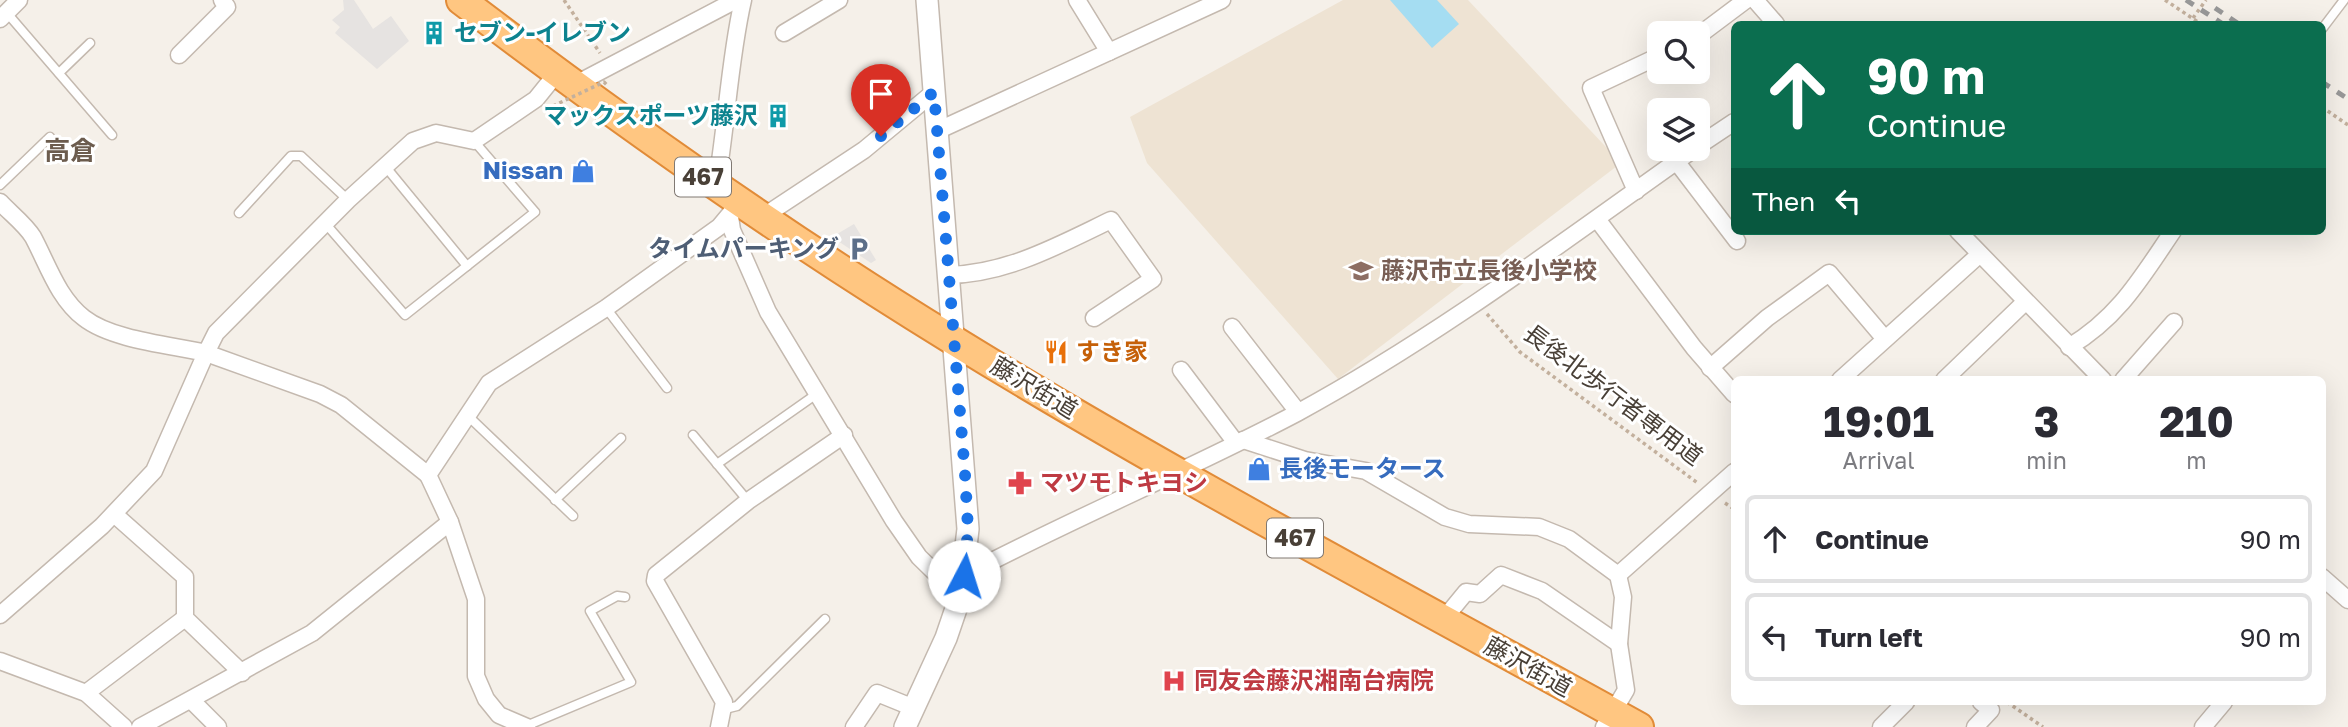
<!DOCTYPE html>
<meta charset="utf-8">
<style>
:root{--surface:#fff;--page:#f7f7f7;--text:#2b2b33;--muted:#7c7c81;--line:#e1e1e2}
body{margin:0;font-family:"Golos Text","Noto Sans JP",sans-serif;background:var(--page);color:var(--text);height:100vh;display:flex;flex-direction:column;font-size:26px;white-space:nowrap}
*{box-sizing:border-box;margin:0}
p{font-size:23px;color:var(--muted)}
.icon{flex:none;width:38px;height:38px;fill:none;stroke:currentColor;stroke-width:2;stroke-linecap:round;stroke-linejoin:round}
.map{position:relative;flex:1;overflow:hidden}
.side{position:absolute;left:1731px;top:376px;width:595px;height:329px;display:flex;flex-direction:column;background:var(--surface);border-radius:10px;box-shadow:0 7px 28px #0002}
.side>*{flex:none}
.top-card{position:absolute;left:1731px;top:21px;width:595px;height:214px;border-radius:10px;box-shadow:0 7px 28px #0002;background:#0b6e4f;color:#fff;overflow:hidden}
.buttons{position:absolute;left:1647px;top:21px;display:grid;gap:14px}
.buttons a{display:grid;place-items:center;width:63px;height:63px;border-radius:10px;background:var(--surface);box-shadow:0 7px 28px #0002;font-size:35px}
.pin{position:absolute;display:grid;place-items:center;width:60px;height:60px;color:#fff;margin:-72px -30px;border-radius:50% 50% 50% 0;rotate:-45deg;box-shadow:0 0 7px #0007}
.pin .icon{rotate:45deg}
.me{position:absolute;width:77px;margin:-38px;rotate:5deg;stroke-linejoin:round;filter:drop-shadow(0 0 5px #0008)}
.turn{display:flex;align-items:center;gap:24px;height:147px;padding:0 21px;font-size:32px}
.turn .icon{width:91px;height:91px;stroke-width:2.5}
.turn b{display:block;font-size:49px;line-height:60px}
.then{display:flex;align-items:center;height:66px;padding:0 21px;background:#0003;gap:14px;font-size:26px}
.eta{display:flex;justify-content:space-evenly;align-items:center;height:119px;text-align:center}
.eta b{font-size:42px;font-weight:700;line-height:49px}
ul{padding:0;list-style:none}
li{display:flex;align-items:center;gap:21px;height:88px;margin:0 14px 10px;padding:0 7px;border:4px solid var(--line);border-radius:10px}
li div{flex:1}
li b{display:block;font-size:26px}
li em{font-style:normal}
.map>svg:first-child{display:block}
</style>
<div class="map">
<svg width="2348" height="727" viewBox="0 0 2348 727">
<rect width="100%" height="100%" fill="#f5f0e9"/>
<!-- education -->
<polygon fill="#eee3d3" points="1343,0 1468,0 1621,163 1338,379 1147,163 1130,117"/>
<!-- parking -->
<g fill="#e6e3e1">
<polygon points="343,0 354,0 373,29 391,16 409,41 377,69 335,33 340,27 332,20 344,10"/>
<polygon points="854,224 876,260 871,263 832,237"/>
</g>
<!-- water -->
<polygon fill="#a5ddf2" points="1390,0 1437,0 1459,24 1432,48"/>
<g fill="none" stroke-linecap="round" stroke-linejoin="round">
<!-- service casing -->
<g stroke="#c4b9af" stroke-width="11">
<g id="service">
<polyline points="7,13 112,135"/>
<polyline points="2322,29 2344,0"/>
<polyline points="59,73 90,43"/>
<polyline points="385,166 467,266"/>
<polyline points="0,185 50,137"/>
<polyline points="239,213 291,156 301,156 348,200"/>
<polyline points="325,223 405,315 535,212 474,141"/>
<polyline points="606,308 667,388"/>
<polyline points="467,415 573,516"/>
<polyline points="693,435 748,501"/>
<polyline points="717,464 818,393"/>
<polyline points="555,500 621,438"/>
<polyline points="725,709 737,706 825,619"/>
<polyline points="526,726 631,682 590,611 617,596 625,597"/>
</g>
</g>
<!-- minor casing -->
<g stroke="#c4b9af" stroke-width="19">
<g id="minor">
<polyline points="1077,0 1109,52"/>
<polyline points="1755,0 1776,24"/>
<polyline points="0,19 19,0"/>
<polyline points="784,33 839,0"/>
<polyline points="1698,36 1746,0"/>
<polyline points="179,55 227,7 222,0"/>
<polyline points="574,85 736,0"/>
<polyline points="939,130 1222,0"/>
<polyline points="1698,146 1734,122"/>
<polyline points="1676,161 1737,241"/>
<path d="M716 187C727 124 729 61 743 0"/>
<polyline points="1636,191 1591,88 1659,56"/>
<path d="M0 202C10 213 25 224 33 237 48 265 58 298 84 318 112 340 171 345 206 353L154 471 102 526 0 615"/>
<polyline points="730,217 732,230 768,312 894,521 919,557 960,597"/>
<polyline points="761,218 864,150 934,92"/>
<polyline points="1597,219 1694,348 1734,394"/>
<polyline points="1958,231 2103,380"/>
<path d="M948 275C1007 274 1059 245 1111 220L1153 279 1094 318"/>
<polyline points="1232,327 1298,412"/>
<path d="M2069 347C2119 317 2141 278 2173 231"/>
<polyline points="1710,368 1767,318 1829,273 1885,339"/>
<polyline points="1181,370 1236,443"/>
<polyline points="1840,380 1980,254"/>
<polyline points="1944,380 2025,302"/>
<polyline points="2123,380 2174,322"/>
<polyline points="1243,440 1305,460 1366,471 1445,517 1469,524 1539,527 1569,539 1618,575 1623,597 1619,644 1626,690 1604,727"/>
<polyline points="428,475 341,405 320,394 206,353 216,333 348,200 413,141 436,133 474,141 536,99 557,73"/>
<polyline points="114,514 185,577 185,618 242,673"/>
<polyline points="1618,575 1734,472"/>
<path d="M963 576C1073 518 1187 471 1297 413 1437 337 1564 241 1694 149"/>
<polyline points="2322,577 2348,600"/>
<polyline points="1443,620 1466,592 1480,594 1501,575 1542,591 1619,644"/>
<polyline points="0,661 86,693 124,727"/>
<polyline points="86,693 185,618"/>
<polyline points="191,700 218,727"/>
<polyline points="140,727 312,633 450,522"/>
<polyline points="527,727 499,715 486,699 476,676 476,599 450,522 428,475 489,383 606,308 719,227 739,203"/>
<polyline points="719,727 724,702 655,581 656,575 748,501 844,435"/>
<polyline points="854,727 877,693 914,708"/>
<polyline points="1881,727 1906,702"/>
<polyline points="1975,727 1991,710 1981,702"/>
<polyline points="2203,727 2224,702"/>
</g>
</g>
<!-- tertiary casing -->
<g stroke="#c4b9af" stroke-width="24">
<polyline id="tertiary" points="905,727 946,638 960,597 968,529 927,0"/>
</g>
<!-- trunk casing -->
<g stroke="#e18b38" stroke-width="32">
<path id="trunk" d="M461 0C620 121 783 236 953 340 1177 478 1410 600 1639 727"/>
</g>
<!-- path -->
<g stroke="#c3b09d" stroke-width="3.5" stroke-dasharray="3.5 3.5" stroke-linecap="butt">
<polyline points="564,0 600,53"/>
<polyline points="2165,0 2201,24"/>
<polyline points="2193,18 2206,0"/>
<polyline points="2322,107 2348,125"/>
<polyline points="1487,314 1520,352 1699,484"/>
<polyline points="1725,503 1734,509"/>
<polyline points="2007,702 2043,727"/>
</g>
<!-- service -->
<use href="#service" stroke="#fff" stroke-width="8"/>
<!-- minor -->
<use href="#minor" stroke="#fff" stroke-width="16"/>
<!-- tertiary -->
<use href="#tertiary" stroke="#fff" stroke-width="21"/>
<!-- trunk -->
<use href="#trunk" stroke="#ffc681" stroke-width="28"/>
<!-- rail -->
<g stroke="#989898" stroke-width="5" stroke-dasharray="9 9" stroke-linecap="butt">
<polyline points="2186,0 2223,24"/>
<polyline points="2215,8 2239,24"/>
<polyline points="2322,82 2348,99"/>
</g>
<!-- path-bridge -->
<polyline stroke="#c3b09d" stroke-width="3.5" stroke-dasharray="3.5 3.5" stroke-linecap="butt" points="553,106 604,82 607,85"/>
</g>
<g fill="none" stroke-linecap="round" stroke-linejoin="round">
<!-- route -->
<polyline stroke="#1a73e8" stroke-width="12" stroke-dasharray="0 21.6" points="881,136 934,92 965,474 968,529 964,576"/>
</g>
<!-- icons -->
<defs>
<g id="building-bare" transform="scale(1.89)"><path d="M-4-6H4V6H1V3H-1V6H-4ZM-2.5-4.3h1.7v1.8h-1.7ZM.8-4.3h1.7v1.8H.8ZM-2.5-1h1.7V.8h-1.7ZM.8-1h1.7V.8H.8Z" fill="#0f9aa8" stroke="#fff" stroke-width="2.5" paint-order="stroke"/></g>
<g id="shop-bare" transform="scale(1.89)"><path d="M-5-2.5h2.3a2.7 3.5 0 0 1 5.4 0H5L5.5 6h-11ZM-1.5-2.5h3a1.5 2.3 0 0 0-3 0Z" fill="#3f7fe0" stroke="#fff" stroke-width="2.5" paint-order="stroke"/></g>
<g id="parking-bare" transform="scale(1.89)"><path d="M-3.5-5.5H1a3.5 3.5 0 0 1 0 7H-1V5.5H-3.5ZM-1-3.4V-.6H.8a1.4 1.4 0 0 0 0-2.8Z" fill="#5c6f8a" stroke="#fff" stroke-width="2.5" paint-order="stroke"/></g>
<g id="school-bare" transform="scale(1.89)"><path d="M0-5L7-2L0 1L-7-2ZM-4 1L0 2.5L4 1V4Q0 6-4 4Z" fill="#8d6e63" stroke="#fff" stroke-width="2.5" paint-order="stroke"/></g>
<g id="restaurant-bare" transform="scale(1.89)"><path d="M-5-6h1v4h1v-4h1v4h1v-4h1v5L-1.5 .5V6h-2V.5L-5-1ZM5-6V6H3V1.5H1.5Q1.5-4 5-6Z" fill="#e8710a" stroke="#fff" stroke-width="2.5" paint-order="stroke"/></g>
<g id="pharmacy-bare" transform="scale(1.89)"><path d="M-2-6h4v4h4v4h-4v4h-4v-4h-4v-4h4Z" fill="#e0444e" stroke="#fff" stroke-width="2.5" paint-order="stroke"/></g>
<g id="hospital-bare" transform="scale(1.89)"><path d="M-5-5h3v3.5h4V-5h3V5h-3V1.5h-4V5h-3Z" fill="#e0444e" stroke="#fff" stroke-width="2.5" paint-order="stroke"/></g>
</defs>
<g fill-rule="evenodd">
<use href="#building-bare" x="434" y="33"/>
<use href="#building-bare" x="778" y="116"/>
<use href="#shop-bare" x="583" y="171"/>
<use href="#parking-bare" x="859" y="249"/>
<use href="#school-bare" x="1361" y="271"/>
<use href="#restaurant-bare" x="1056" y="352"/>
<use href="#shop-bare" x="1259" y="469"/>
<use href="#pharmacy-bare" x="1020" y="483"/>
<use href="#hospital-bare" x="1174" y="681"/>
</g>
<g text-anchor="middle" stroke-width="6" stroke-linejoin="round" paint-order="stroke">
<!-- shield labels -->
<g fill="#fff" stroke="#807973" stroke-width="2">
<rect x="675" y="157.5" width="56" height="39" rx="5"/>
<rect x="1267" y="518.5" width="56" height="39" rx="5"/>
</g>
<g font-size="23" font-weight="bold" fill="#494037">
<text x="703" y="185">467</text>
<text x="1295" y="546">467</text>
</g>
<!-- culture labels -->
<g font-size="24" font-weight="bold" fill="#0d838f" stroke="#fff" text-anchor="start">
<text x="454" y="41">セブン-イレブン</text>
<text x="758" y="124" text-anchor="end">マックスポーツ藤沢</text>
</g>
<!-- shop labels -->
<g font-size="24" font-weight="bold" fill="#366cbe" stroke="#fff" text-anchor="end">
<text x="563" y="179">Nissan</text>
<text x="1279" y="477" text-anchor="start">長後モータース</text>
</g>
<!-- service labels -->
<g font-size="24" font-weight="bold" fill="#4e5e75" stroke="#fff" text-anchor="end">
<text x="839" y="257">タイムパーキング</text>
</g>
<!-- education labels -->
<g font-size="24" font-weight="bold" fill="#785e54" stroke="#fff" text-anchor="start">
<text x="1381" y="279">藤沢市立長後小学校</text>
</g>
<!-- food labels -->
<g font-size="24" font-weight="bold" fill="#c56008" stroke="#fff" text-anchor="start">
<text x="1076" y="360">すき家</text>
</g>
<!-- street labels -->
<g font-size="24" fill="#494037" stroke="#fff">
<text transform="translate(1034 388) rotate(31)" y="8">藤沢街道</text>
<text transform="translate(1613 395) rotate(37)" y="8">長後北歩行者専用道</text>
<text transform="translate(1528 667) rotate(29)" y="8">藤沢街道</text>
</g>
<!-- health labels -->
<g font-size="24" font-weight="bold" fill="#be3a42" stroke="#fff" text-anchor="start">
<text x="1040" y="491">マツモトキヨシ</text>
<text x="1194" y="689">同友会藤沢湘南台病院</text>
</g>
<!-- neighbourhood labels -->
<g font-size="26" font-weight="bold" fill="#6c5c4e" stroke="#fff">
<text x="70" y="160">高倉</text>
</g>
</g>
</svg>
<div class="buttons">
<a><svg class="icon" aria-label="search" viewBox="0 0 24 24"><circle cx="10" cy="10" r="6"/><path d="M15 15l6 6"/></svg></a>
<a><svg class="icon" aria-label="layers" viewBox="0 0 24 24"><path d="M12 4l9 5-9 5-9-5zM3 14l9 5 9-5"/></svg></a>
</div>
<div class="pin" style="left:881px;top:136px;background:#d93025"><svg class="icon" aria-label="arrive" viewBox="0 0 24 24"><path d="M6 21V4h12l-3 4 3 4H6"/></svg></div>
<svg class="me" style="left:964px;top:576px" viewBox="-20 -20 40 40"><circle r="19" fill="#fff"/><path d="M0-13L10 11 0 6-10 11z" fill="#1a73e8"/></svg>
<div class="top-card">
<div class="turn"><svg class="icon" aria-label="ahead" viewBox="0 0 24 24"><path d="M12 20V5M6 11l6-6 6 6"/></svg><div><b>90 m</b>Continue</div></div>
<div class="then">Then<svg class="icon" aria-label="left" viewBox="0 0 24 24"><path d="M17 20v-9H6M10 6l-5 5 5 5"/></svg></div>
</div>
<section class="side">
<div class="eta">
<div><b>19:01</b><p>Arrival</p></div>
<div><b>3</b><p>min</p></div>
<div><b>210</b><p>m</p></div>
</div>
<ul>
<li><svg class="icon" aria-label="ahead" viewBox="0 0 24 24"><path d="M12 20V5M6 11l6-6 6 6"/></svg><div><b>Continue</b></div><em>90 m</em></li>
<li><svg class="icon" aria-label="left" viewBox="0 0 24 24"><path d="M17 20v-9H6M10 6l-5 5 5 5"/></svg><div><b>Turn left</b></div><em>90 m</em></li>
</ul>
</section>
</div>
